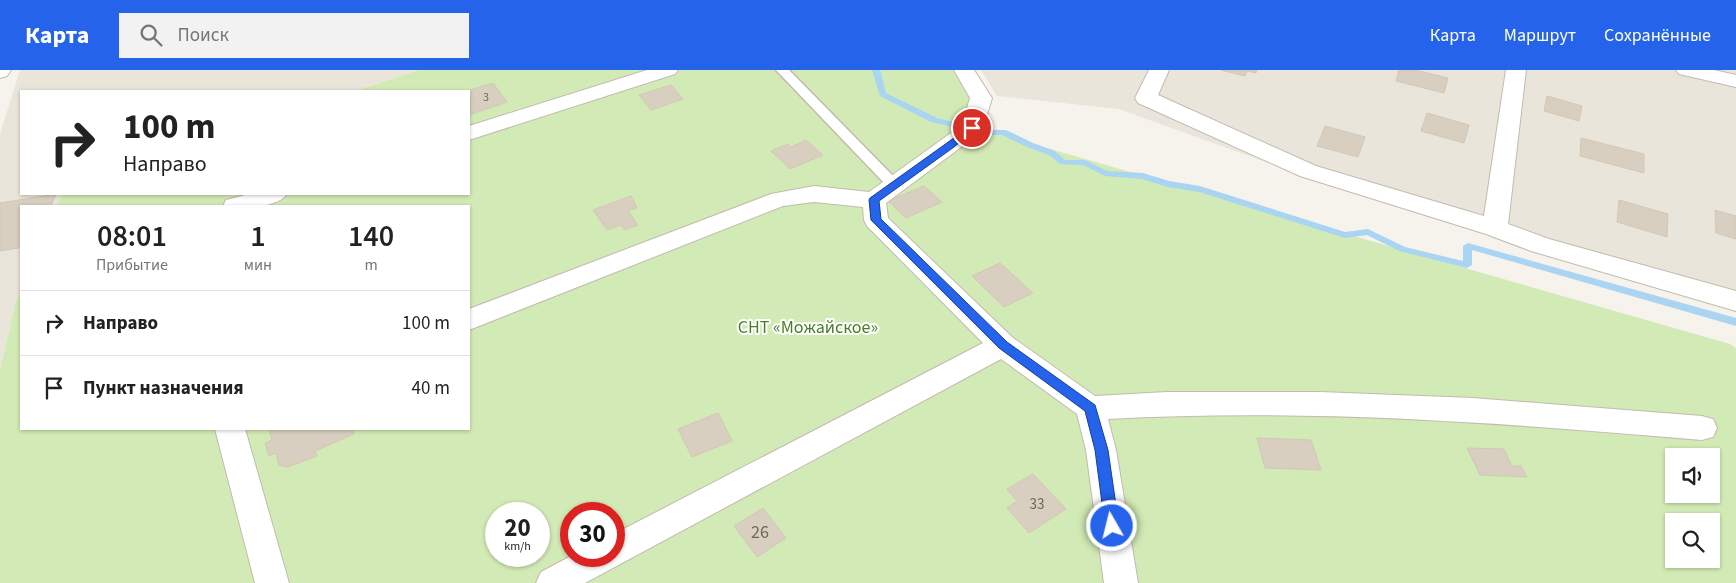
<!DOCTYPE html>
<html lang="ru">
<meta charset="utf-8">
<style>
:root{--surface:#fff;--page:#f2f2f2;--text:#222;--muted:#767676;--line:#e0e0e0;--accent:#2563eb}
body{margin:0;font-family:"Source Sans 3",sans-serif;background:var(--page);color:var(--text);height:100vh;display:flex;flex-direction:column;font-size:19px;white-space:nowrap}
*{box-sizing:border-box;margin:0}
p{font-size:16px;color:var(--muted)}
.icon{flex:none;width:28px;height:28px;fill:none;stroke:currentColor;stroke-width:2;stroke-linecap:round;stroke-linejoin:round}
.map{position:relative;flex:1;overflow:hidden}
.side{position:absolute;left:20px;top:135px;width:450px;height:225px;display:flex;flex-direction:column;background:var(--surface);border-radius:0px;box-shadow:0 1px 4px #0004}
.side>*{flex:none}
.top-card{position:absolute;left:20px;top:20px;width:450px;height:105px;border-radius:0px;box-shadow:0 1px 4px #0004;background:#fff;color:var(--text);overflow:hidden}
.tools{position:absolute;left:1665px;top:378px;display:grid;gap:10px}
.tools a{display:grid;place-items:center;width:55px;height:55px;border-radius:0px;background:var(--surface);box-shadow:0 1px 4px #0004;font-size:25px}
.speed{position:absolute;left:485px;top:432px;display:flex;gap:10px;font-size:25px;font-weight:700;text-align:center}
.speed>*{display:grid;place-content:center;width:65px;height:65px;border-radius:50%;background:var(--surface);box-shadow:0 1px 4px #0004;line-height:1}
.speed small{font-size:12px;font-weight:400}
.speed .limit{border:8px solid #d22;background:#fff;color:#111}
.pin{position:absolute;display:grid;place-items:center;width:42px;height:42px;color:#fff;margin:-21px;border:2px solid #fff;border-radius:50%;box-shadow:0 1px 5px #0007}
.me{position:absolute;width:55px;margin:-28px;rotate:352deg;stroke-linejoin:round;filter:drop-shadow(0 0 4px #0008)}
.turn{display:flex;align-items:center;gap:18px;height:105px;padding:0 20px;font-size:22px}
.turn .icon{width:65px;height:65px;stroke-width:2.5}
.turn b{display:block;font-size:35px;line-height:42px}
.eta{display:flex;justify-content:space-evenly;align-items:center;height:85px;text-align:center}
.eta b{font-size:30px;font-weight:600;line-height:35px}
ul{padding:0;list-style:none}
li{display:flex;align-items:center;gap:15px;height:65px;padding:0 20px;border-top:1px solid var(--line)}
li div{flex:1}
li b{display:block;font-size:19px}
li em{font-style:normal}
header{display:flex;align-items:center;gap:30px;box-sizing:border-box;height:70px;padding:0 25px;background:var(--accent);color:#fff}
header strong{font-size:24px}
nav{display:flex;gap:28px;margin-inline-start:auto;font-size:18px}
.search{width:350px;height:45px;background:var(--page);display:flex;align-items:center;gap:12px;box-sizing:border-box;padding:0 18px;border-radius:0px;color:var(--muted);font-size:19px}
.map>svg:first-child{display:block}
</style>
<header>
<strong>Карта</strong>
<div class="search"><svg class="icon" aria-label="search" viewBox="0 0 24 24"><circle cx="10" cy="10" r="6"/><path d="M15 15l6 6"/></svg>Поиск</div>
<nav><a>Карта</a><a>Маршрут</a><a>Сохранённые</a></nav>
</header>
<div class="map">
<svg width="1736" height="513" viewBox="0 0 1736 513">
<rect width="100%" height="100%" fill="#f6f3ec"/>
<!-- residential -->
<g fill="#eae5da">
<polygon points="20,0 419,0 355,21 21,21 21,124 62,124 57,136 21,136 21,219 15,234 0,301 0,64"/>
<polygon points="981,0 1736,0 1736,235 1288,100 1119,39 997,26"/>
</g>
<!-- green -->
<path fill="#d2eab5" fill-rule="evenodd" d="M419 0H972L977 58 1730 274 1736 278V513H0V301L15 234 21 219V359H469V136H57L62 124H469V21H355ZM1674 386H1711V424H1674ZM496 444H539V486H496ZM571 444H614V486H571ZM1674 451H1711V489H1674Z"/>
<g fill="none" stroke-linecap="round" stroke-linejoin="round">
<!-- stream -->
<g fill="#a9d4f2" fill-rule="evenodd">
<polygon points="872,0 880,0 886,23 937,48 964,55 965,57 961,59 931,52 880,26"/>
<polygon points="976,60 1006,60 1033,73 1055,81 1065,90 1085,90 1107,101 1143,103 1169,111 1200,116 1345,162 1368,159 1405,177 1463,191 1463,176 1468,173 1736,248 1736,256 1472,180 1472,195 1467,198 1399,181 1367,165 1345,168 1199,122 1168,117 1142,109 1105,106 1083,95 1060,94 1049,85 1027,77 1002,65 989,65 979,64 975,62"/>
</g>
</g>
<!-- building -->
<g fill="#d8cfc1" stroke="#d3c7b4">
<polygon points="1221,0 1257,0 1256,3 1247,1 1245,6"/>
<polygon points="1399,0 1416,0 1448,8 1444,23 1396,11"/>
<polygon points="493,13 507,32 469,45 469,21 467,21"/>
<polygon points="671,15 683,29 651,40 639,25"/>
<polygon points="1547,26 1582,36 1579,51 1544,41"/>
<polygon points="1427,43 1469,55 1464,73 1421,61"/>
<polygon points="1325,56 1365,67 1358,87 1317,76"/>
<polygon points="1581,68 1644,84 1644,103 1580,86"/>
<polygon points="806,70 823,85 790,99 771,81 788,74 791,77"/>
<polygon points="924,116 942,132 906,148 888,131"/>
<polygon points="56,124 51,136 21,136 21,172 19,178 0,181 0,133"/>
<polygon points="631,126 637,138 628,141 638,155 624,160 621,155 607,160 593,140"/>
<polygon points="1619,130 1668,144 1667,167 1617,152"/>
<polygon points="1715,140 1736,146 1736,169 1716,163"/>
<polygon points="1000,193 1033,223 1004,237 972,206"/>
<polygon points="718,343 732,371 692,387 678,359"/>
<polygon points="269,359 352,359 354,364 315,381 317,386 287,397 279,395 276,383 269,386 265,373 272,370"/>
<polygon points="1257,368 1311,370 1321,400 1265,398"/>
<polygon points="1467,378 1504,379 1512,396 1521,396 1527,407 1480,405"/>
<polygon points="1033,404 1066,439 1029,463 1007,438 1017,431 1007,419"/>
<polygon points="763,438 786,468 757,487 734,456"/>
</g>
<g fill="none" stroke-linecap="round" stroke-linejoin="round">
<!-- service casing -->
<g stroke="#c2bbae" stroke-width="3">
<polygon id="service" points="776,0 789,0 899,112 901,115 899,118 889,118"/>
</g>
<!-- minor casing -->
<g stroke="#c2bbae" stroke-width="2">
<g id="minor">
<polygon points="647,0 678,0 675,4 469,70 469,56"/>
<path d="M954 0H974L992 28 983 58 980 63 886 133 888 148 1013 268 1095 326 1167 322H1320L1473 328 1702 346 1713 349 1717 358 1713 367 1702 370C1504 353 1307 338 1108 349L1116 380 1138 513H1104L1086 380 1077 344 1001 289 585 513H536L541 502 571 486H614V464L983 273 867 156 864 150 863 137 814 132 783 136 469 260V239L771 124 814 116 869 122 962 55 970 28Z"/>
<polygon points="1149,0 1169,0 1158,25 1316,96 1484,146 1506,0 1526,0 1508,154 1549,169 1736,221 1736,241 1531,181 1486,164 1300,106 1138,33 1135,28"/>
<polygon points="1676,0 1714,0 1736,5 1736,17 1679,4"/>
<path d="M249 124H287C277 139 240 137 223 136L226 130Z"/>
<polygon points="215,359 245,359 289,513 255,513"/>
</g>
</g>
<!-- tertiary casing -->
<g stroke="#c2bbae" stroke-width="2">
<polygon id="tertiary" points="0,0 11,0 7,6 0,8"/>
</g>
<!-- service -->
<use href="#service" fill="#fff" fill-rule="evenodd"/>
<!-- minor -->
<use href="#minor" fill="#fff" fill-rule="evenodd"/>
<!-- tertiary -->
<use href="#tertiary" fill="#fff" fill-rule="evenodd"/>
</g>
<!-- route -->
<polygon fill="#2563eb" stroke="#184099" points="972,55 977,58 975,60 954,77 879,131 881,149 1007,272 1095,335 1108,380 1119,456 1117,460 1112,462 1107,460 1105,456 1095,380 1085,341 999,278 871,150 869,130 870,128"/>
<g text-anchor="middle" stroke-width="4" stroke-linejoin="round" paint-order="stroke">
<!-- far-number labels -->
<g font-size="12" fill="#6e675b">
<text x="486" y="31">3</text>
</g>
<!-- number labels -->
<g font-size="15" fill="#6e675b">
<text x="1037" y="439">33</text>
</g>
<!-- park labels -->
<g font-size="18" fill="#4a7f2a" stroke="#fff">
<text x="808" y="263">СНТ «Можайское»</text>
</g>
<!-- near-number labels -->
<g font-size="18" fill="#6e675b">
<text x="760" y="468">26</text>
</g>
</g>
</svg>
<div class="tools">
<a><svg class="icon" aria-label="sound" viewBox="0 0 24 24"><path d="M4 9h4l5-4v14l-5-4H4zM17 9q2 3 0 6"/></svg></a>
<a><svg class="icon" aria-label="search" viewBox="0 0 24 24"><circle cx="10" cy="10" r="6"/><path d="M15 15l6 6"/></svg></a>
</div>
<div class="speed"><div>20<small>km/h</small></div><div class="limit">30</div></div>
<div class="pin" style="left:972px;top:58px;background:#d93025"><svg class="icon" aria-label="arrive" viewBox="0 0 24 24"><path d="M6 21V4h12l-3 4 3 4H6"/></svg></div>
<svg class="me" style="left:1112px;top:456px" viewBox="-20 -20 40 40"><circle r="17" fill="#2563eb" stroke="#fff" stroke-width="3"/><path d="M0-11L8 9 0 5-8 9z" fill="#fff"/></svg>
<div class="top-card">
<div class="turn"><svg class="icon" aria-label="right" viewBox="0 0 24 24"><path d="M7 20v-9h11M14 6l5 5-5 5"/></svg><div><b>100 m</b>Направо</div></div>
</div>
<section class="side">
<div class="eta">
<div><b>08:01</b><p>Прибытие</p></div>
<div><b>1</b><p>мин</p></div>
<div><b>140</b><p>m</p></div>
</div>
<ul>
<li><svg class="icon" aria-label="right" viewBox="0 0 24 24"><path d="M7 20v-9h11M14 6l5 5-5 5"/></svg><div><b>Направо</b></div><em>100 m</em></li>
<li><svg class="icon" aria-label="arrive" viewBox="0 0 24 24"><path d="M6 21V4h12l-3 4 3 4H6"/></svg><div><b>Пункт назначения</b></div><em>40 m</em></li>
</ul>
</section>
</div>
